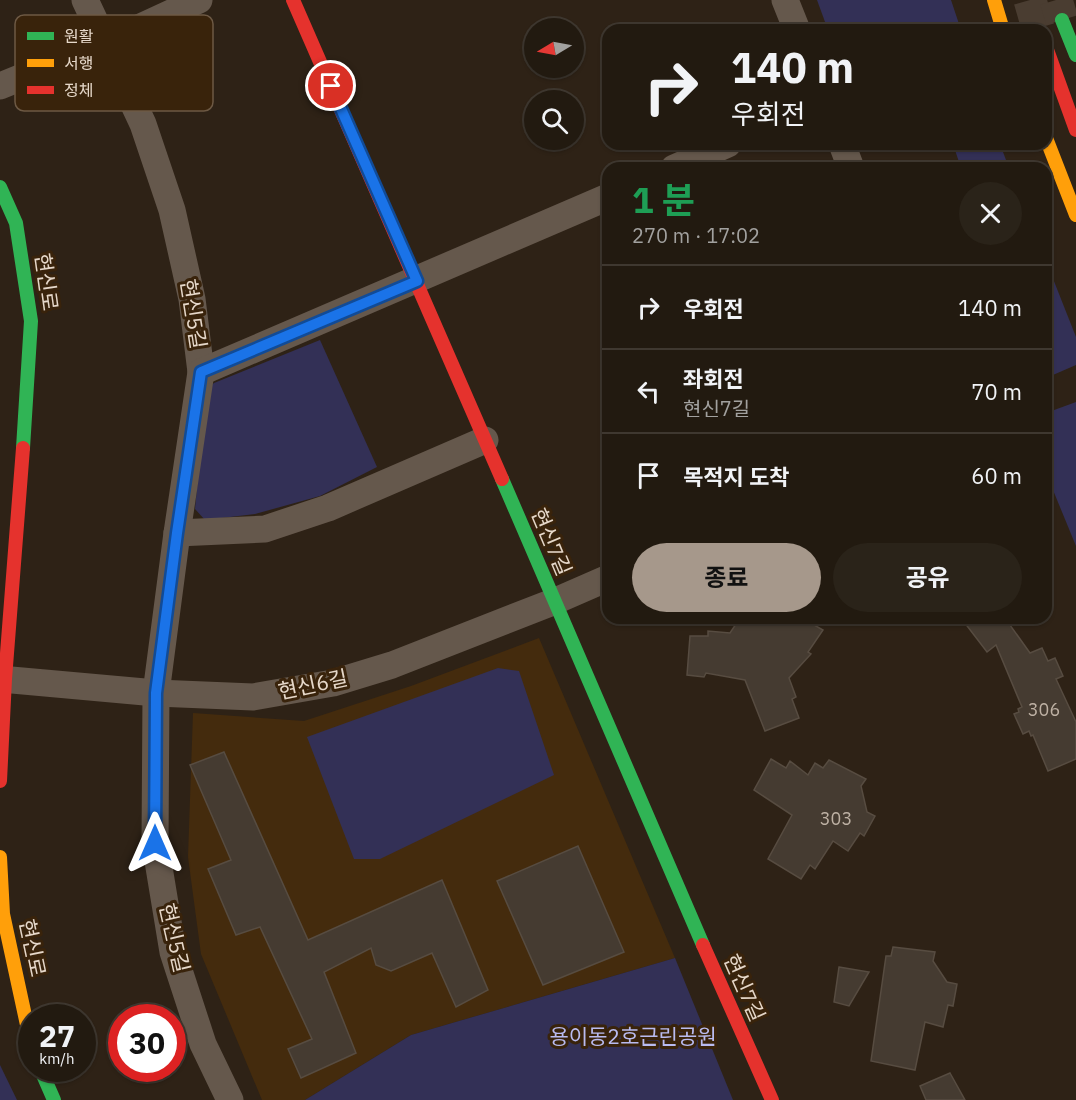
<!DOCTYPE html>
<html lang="ko">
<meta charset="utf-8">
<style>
:root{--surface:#221a10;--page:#2a2319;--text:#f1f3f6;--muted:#a2a19f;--line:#3f3830;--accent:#a6988b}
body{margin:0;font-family:"IBM Plex Sans","Noto Sans KR",sans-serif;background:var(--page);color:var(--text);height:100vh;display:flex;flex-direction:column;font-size:22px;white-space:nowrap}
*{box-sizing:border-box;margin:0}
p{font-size:20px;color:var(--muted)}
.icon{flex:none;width:33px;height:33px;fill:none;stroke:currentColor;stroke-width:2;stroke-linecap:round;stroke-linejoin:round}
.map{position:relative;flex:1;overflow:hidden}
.drawer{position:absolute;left:602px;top:162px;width:450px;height:462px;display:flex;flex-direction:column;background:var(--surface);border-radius:18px;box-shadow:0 2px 4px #0004,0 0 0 2px var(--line)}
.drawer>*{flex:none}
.guide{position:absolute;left:602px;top:24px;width:450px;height:126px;border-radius:18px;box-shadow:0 2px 4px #0004,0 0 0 2px var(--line);background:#221a10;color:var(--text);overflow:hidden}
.needle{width:39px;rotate:260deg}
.buttons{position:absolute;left:524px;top:18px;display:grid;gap:12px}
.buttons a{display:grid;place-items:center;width:60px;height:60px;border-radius:50%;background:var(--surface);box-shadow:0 2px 4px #0004,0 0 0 2px var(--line);font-size:30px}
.speed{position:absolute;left:18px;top:1004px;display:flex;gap:12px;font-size:30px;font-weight:700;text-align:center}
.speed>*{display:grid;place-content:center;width:78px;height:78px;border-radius:50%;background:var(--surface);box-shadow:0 2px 4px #0004,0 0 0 2px var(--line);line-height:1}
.speed small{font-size:15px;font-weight:400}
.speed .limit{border:9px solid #d22;background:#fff;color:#111}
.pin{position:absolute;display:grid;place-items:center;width:51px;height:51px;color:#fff;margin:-26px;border:3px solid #fff;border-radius:50%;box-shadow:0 2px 6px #0007}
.me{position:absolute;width:66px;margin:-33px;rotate:0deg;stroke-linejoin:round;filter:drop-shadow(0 0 4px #0008)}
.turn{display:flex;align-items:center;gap:21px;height:126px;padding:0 30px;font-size:27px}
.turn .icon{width:78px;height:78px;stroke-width:2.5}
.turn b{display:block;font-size:42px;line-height:51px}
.round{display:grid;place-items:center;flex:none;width:63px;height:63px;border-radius:32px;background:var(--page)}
.head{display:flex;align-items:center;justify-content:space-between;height:102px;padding:0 30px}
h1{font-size:36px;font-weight:700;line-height:45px;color:#1e9e55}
.primary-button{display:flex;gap:12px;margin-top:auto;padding:12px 30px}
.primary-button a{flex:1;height:69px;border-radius:36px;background:var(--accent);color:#111;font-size:24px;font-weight:700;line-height:69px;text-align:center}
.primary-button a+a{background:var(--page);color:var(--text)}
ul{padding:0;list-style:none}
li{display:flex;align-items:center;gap:18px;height:84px;padding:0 30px;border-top:2px solid var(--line)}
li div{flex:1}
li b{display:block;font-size:22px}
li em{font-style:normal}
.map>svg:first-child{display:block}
</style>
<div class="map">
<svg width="1076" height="1100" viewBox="0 0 1076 1100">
<rect width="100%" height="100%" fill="#2e2216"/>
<!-- built -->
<polygon fill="#442b0d" points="539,638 675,958 411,1035 305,1100 262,1100 201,954 188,857 193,713 304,721 411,686"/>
<!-- green -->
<g fill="#333056">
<polygon points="817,0 951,0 961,30 828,30"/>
<polygon points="953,144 1000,144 1009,168 961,168"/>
<polygon points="1046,261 1076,337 1076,365 1046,378"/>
<polygon points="320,340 377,467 320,496 255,514 205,520 195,509 206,390 214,383"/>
<polygon points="1076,402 1076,546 1046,473 1046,413"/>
<polygon points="498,668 519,671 554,775 380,859 354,859 307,737"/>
<polygon points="675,958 733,1100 305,1100 411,1035"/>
<polygon points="0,1065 17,1100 0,1100"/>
</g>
<!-- building -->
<g fill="#453b31" stroke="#574c41" stroke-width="1.5">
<polygon points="740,618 802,618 823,630 808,652 811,654 789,678 796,697 792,699 799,718 765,731 745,680 706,673 704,677 687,675 690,636 708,636 708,631 730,633"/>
<polygon points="961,618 1005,618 1030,653 1042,648 1048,661 1055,658 1063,676 1056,679 1076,722 1076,759 1048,771 1033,735 1031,736 1029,731 1023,734 1014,714 1019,712 1018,709 1022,707 996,645 987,652"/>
<polygon points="224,752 308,940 442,880 488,990 456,1007 432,953 391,971 376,965 371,948 324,972 356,1053 301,1078 288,1049 312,1039 260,927 236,935 208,869 231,860 190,765"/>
<polygon points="771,759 786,768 790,761 808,775 815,763 823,768 829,760 866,779 861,786 867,812 875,816 864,836 860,833 848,851 833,841 815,869 810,865 801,879 768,859 792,815 754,790"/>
<polygon points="578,846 624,952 543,985 497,881"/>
<polygon points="893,947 935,952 933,961 947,982 957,984 953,1006 948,1005 943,1027 925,1022 915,1070 871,1061 886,956 891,956"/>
<polygon points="839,967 869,972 849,1006 834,1002"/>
<polygon points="950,1073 965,1100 926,1100 920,1086"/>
</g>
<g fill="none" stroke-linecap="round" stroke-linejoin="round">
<!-- primary-tunnel -->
<g stroke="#4a3d31" stroke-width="33" stroke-dasharray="33 16" stroke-linecap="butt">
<polyline points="1030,0 1038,28"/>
<polyline points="1056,0 1062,20"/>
</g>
<!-- street -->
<g stroke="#65584c" stroke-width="27">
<polyline points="85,0 143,124 172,210 192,299 201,372 177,533 156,693 155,843 173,952 203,1044 230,1100"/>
<polyline points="785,0 797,30"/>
<polyline points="0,86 106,43 199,0"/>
<polyline points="842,144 851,168"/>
<polyline points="674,168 728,144"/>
<polyline points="201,372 608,197"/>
<polyline points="177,533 265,529 328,508 485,440"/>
<polyline points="0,679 156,693 253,697 333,683 392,665 553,602 608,578"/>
</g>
<!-- fast -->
<g stroke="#30b455" stroke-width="14">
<polyline points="1062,20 1076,55"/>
<polyline points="0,187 16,223 31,321 23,448"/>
<polyline points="502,479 703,945"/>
<polyline points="40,1068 54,1100"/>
</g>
<!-- slow -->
<g stroke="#ff9f0a" stroke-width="14">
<polyline points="994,0 1003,30"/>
<polyline points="1046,138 1076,215"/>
<polyline points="0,857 3,914 32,1048"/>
</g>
<!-- jam -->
<g stroke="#e5322d" stroke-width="14">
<polyline points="293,0 502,479"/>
<polyline points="1046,47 1076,130"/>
<polyline points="0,781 5,679 23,448"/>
<polyline points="703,945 772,1100"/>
</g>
</g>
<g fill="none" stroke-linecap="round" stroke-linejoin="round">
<!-- route casing -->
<g stroke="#114b97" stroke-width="15">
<polyline id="route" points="155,843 156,693 177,533 201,372 417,281 331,86"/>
</g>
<!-- route -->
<use href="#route" stroke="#1a73e8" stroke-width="10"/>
</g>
<g text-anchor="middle" stroke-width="6" stroke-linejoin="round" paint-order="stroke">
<!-- number labels -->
<g font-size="18" fill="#beb1a4">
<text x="1044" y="716">306</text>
<text x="836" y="825">303</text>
</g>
<!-- street labels -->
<g font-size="21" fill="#e6d8ca" stroke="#39230b">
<text transform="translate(46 282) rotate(82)" y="7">현신로</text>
<text transform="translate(193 314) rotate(81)" y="7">현신5길</text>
<text transform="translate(551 542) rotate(67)" y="7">현신7길</text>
<text transform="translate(313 685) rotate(-12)" y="7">현신6길</text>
<text transform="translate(174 938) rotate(77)" y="7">현신5길</text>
<text transform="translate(32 948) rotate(78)" y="7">현신로</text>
<text transform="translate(744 988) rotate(66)" y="7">현신7길</text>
</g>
<!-- park labels -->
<g font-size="21" fill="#b9bbf0" stroke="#39230b">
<text x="633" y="1044">용이동2호근린공원</text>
</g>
</g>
<!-- legend -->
<rect x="15" y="15" width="198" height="96" rx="9" fill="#39230b" stroke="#6d5944" stroke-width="1.5"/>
<rect x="27" y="32" width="27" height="8" fill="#30b455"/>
<rect x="27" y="59" width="27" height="8" fill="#ff9f0a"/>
<rect x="27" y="86" width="27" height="8" fill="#e5322d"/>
<g font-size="16" fill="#e6d8ca">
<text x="64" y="42">원활</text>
<text x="64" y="69">서행</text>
<text x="64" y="96">정체</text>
</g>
</svg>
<div class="buttons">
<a><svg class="needle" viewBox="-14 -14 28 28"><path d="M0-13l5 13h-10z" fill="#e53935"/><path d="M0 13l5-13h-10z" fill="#a2a19f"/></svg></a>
<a><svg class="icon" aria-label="search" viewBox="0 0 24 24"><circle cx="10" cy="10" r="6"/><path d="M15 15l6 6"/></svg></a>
</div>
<div class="speed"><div>27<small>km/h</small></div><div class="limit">30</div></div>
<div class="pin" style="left:331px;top:86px;background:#d93025"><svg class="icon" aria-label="arrive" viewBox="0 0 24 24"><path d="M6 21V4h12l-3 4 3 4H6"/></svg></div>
<svg class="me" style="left:155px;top:843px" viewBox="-20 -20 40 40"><path d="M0-17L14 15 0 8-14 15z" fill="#1a73e8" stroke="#fff" stroke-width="4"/></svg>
<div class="guide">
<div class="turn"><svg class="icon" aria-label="right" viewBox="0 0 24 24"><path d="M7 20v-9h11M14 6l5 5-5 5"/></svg><div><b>140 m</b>우회전</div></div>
</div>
<section class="drawer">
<div class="head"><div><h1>1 분</h1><p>270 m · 17:02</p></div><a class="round"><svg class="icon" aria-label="close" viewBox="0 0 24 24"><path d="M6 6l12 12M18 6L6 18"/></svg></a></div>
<ul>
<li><svg class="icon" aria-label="right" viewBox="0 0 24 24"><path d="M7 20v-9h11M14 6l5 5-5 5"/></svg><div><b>우회전</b></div><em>140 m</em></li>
<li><svg class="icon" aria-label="left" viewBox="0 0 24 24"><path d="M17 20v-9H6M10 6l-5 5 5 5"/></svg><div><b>좌회전</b><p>현신7길</p></div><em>70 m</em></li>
<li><svg class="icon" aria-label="arrive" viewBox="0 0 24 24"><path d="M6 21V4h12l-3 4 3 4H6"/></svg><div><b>목적지 도착</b></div><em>60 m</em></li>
</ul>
<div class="primary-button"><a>종료</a><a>공유</a></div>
</section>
</div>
